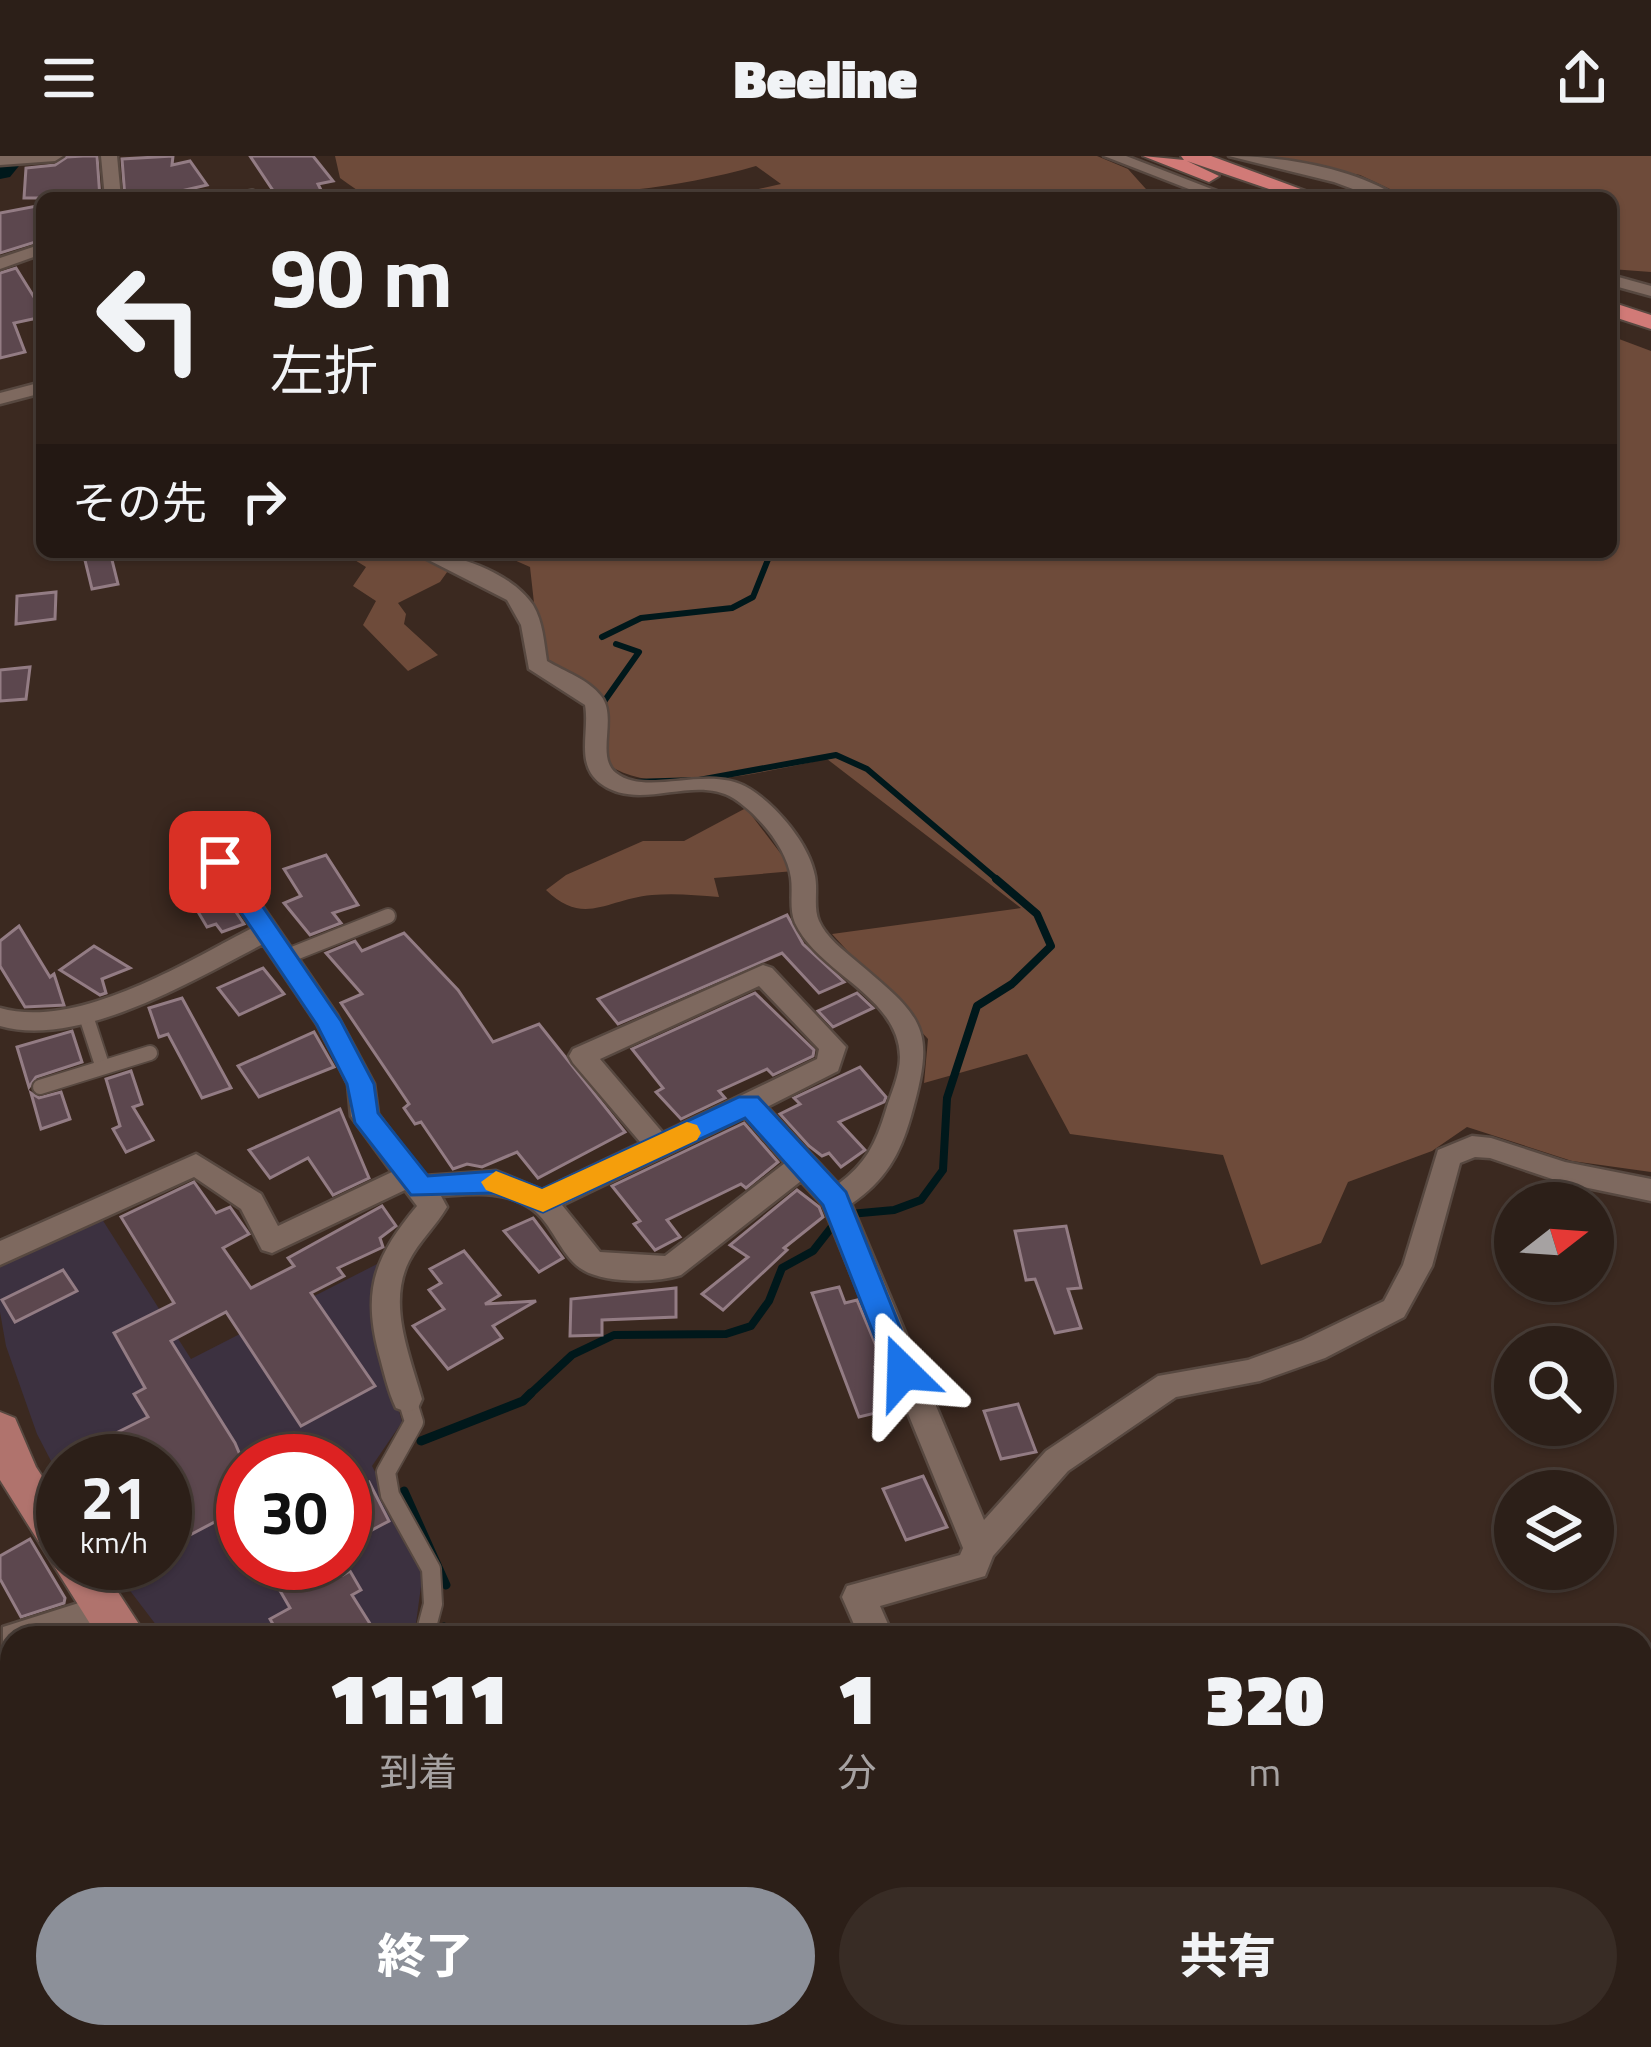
<!DOCTYPE html>
<html lang="ja">
<meta charset="utf-8">
<style>
:root{--surface:#2c1f18;--page:#382c25;--text:#f1f3f6;--muted:#a6a2a2;--line:#483d37;--accent:#8c9099}
body{margin:0;font-family:"Titillium Web","Noto Sans JP",sans-serif;background:var(--page);color:var(--text);height:100vh;display:flex;flex-direction:column;font-size:45px;white-space:nowrap}
*{box-sizing:border-box;margin:0}
p{font-size:39px;color:var(--muted)}
.icon{flex:none;width:66px;height:66px;fill:none;stroke:currentColor;stroke-width:2;stroke-linecap:round;stroke-linejoin:round}
.map{position:relative;flex:1;overflow:hidden}
.details{position:absolute;left:0px;top:1470px;width:1653px;height:423px;display:flex;flex-direction:column;background:var(--surface);border-radius:36px 36px 0 0;box-shadow:0 3px 9px #0004,0 0 0 3px var(--line)}
.details>*{flex:none}
.banner{position:absolute;left:36px;top:36px;width:1581px;height:366px;border-radius:18px;box-shadow:0 3px 9px #0004,0 0 0 3px var(--line);background:#2c1f18;color:var(--text);overflow:hidden}
.needle{width:78px;rotate:73deg}
.buttons{position:absolute;left:1494px;top:1026px;display:grid;gap:24px}
.buttons a{display:grid;place-items:center;width:120px;height:120px;border-radius:50%;background:var(--surface);box-shadow:0 3px 9px #0004,0 0 0 3px var(--line);font-size:60px}
.speed{position:absolute;left:36px;top:1278px;display:flex;gap:24px;font-size:60px;font-weight:700;text-align:center}
.speed>*{display:grid;place-content:center;width:156px;height:156px;border-radius:50%;background:var(--surface);box-shadow:0 3px 9px #0004,0 0 0 3px var(--line);line-height:1}
.speed small{font-size:30px;font-weight:400}
.speed .limit{border:18px solid #d22;background:#fff;color:#111}
.pin{position:absolute;display:grid;place-items:center;width:102px;height:102px;color:#fff;margin:-51px;border-radius:24px;box-shadow:0 6px 18px #0006}
.me{position:absolute;width:132px;margin:-66px;rotate:338deg;stroke-linejoin:round;filter:drop-shadow(0 0 9px #0008)}
.turn{display:flex;align-items:center;gap:42px;height:252px;padding:0 36px;font-size:54px}
.turn .icon{width:156px;height:156px;stroke-width:2.5}
.turn b{display:block;font-size:84px;line-height:102px}
.then{display:flex;align-items:center;height:114px;padding:0 36px;background:#0003;gap:24px;font-size:45px}
.eta{display:flex;justify-content:space-evenly;align-items:center;height:204px;text-align:center}
.eta b{font-size:72px;font-weight:800;line-height:84px}
.button{display:flex;gap:24px;margin-top:auto;padding:24px 36px}
.button a{flex:1;height:138px;border-radius:72px;background:var(--accent);color:#fff;font-size:48px;font-weight:800;line-height:138px;text-align:center}
.button a+a{background:var(--page);color:var(--text)}
header{display:flex;justify-content:space-between;align-items:center;height:156px;padding:0 36px;background:var(--surface);font-size:54px;font-weight:800}
.map>svg:first-child{display:block}
</style>
<header><svg class="icon" aria-label="menu" viewBox="0 0 24 24"><path d="M4 6h16M4 12h16M4 18h16"/></svg>Beeline<svg class="icon" aria-label="share" viewBox="0 0 24 24"><path d="M12 15V3M7 8l5-5 5 5M5 13v7h14v-7"/></svg></header>
<div class="map">
<svg width="1651" height="1891" viewBox="0 0 1651 1891">
<rect width="100%" height="100%" fill="#3b2920"/>
<!-- commercial -->
<path fill="#3c3140" fill-rule="evenodd" d="M100 1060 191 1203 383 1105 371 1154 402 1266 372 1310 424 1408 414 1482H166L109 1407H165V1305H63V1328L37 1278 6 1190 0 1156V1108ZM243 1305H345V1407H243Z"/>
<!-- green -->
<g fill="#6e4b3a">
<path d="M335 0H1097L1128 13 1154 42H718L781 28 756 10C659 38 556 42 455 42 428 42 398 46 372 40 361 38 350 29 340 22Z"/>
<polygon points="1262,0 1651,0 1651,116 1611,113 1611,42 1409,42 1360,19"/>
<path d="M1611 180 1651 195V1016L1572 1005 1467 971 1432 995 1348 1026 1321 1087 1261 1109 1223 999 1070 978 1027 898 924 927 928 883 832 778 1021 752 827 603C770 614 659 644 609 609L607 542 550 510 535 456 530 411 496 396H1611Z"/>
<polygon points="342,396 413,396 420,403 450,412 440,426 398,447 406,458 404,468 438,499 408,515 363,469 376,445 353,430 366,411"/>
<path d="M746 652 794 715 714 722 719 741C696 739 674 737 652 739 607 743 584 771 546 734L566 719 643 685H684Z"/>
</g>
<g fill="none" stroke-linecap="round" stroke-linejoin="round">
<!-- stream-far2 -->
<g stroke="#00181b" stroke-width="6">
<polyline points="602,481 641,462 732,452 753,441 769,401 780,396"/>
<polyline points="603,555 603,547 639,496 616,488"/>
<polyline points="632,626 699,624 836,599 867,613 1000,726"/>
</g>
<!-- stream-far1 -->
<g stroke="#00181b" stroke-width="8">
<polyline points="850,1058 894,1054 921,1044 943,1014 947,942 977,850 1012,828 1051,790 1037,758 996,723"/>
<polyline points="528,1240 572,1199 614,1179 726,1178 751,1170 769,1145 782,1112 813,1095 831,1072"/>
</g>
<!-- stream -->
<g stroke="#00181b" stroke-width="9">
<polyline points="421,1285 523,1245 531,1237"/>
<polyline points="404,1335 446,1429"/>
<polyline points="441,1482 444,1471"/>
<polyline points="505,1881 505,1891"/>
</g>
<!-- river -->
<polygon fill="#00181b" fill-rule="evenodd" points="0,0 27,0 10,21 0,23"/>
</g>
<!-- building -->
<g fill="#5c474e" stroke="#937c84" stroke-width="3">
<polygon points="83,0 97,0 100,42 24,42 26,12 55,9 67,1"/>
<polygon points="173,0 172,9 190,5 207,29 151,42 125,42 122,3"/>
<polygon points="250,0 313,0 333,25 318,28 325,42 278,42"/>
<polygon points="42,49 42,84 0,97 0,57"/>
<polygon points="16,112 34,141 42,139 42,161 14,167 25,196 0,202 0,117"/>
<polygon points="83,396 110,396 118,428 92,433"/>
<polygon points="56,436 55,463 16,468 17,440"/>
<polygon points="30,511 26,543 0,545 0,514"/>
<polygon points="326,699 358,749 333,757 341,767 310,779 284,747 301,740 284,713"/>
<polygon points="224,738 244,768 222,776 216,768 207,771 194,749"/>
<polygon points="787,759 803,788 844,826 819,837 782,797 618,868 598,843"/>
<polygon points="19,770 50,821 54,818 64,849 25,851 0,810 0,785"/>
<polygon points="404,777 458,834 493,886 539,868 625,976 538,1022 517,996 482,1011 467,1008 453,1013 421,966 415,968 404,952 409,948 341,847 362,838 326,797 355,785 362,795"/>
<polygon points="94,790 130,812 102,823 106,837 100,839 60,814"/>
<polygon points="263,812 284,838 239,859 218,832"/>
<polygon points="755,837 814,894 813,900 773,919 767,913 719,935 725,942 681,963 656,936 663,932 632,893"/>
<polygon points="857,837 873,852 833,871 818,855"/>
<polygon points="182,842 231,932 202,942 168,878 159,881 149,852"/>
<polygon points="72,875 82,906 36,921 29,931 17,891"/>
<polygon points="314,876 334,911 259,941 238,910"/>
<polygon points="860,911 886,941 884,946 839,966 865,994 841,1011 829,997 822,1000 809,990 780,958 800,948 794,942"/>
<polygon points="131,915 142,948 133,951 153,984 126,996 113,973 120,970 106,923"/>
<polygon points="61,936 70,963 41,973 31,937 39,942"/>
<polygon points="340,953 369,1022 333,1039 308,1002 270,1022 249,994"/>
<polygon points="744,967 778,1006 746,1032 741,1028 667,1064 680,1081 655,1094 634,1068 640,1065 612,1030"/>
<polygon points="194,1026 216,1057 230,1051 249,1078 223,1092 251,1132 294,1110 288,1102 382,1050 396,1070 380,1082 383,1091 338,1112 344,1120 311,1137 375,1230 301,1270 226,1156 171,1185 235,1287 243,1306 243,1351 171,1389 165,1377 165,1305 60,1305 148,1261 134,1238 145,1232 114,1177 174,1147 121,1061"/>
<polygon points="797,1034 819,1051 823,1061 784,1092 787,1094 723,1154 702,1138 748,1101 730,1089"/>
<polygon points="533,1062 563,1102 539,1116 504,1075"/>
<polygon points="1066,1070 1081,1132 1068,1133 1081,1172 1055,1177 1035,1123 1026,1124 1015,1075"/>
<polygon points="464,1095 500,1139 485,1148 536,1145 493,1170 502,1182 448,1213 413,1170 444,1153 429,1134 441,1127 430,1113"/>
<polygon points="63,1114 77,1135 15,1166 2,1144"/>
<polygon points="839,1131 845,1147 857,1144 884,1209 875,1211 892,1253 859,1261 812,1137"/>
<polygon points="676,1132 676,1161 602,1164 602,1179 570,1180 571,1143"/>
<polygon points="1018,1248 1036,1296 1001,1303 984,1255"/>
<polygon points="923,1320 947,1371 906,1384 883,1333"/>
<polygon points="369,1326 389,1365 370,1375 345,1339"/>
<polygon points="30,1383 65,1442 64,1447 21,1461 0,1423 0,1400"/>
<polygon points="264,1407 335,1407 343,1419 350,1415 361,1434 352,1439 379,1482 309,1482 303,1472 281,1482 270,1463 290,1452"/>
</g>
<g fill="none" stroke-linecap="round" stroke-linejoin="round">
<!-- service-far2 casing -->
<g stroke="#574840" stroke-width="12">
<polyline id="service-far2" points="235,42 252,38"/>
</g>
<!-- service-far1 casing -->
<g stroke="#574840" stroke-width="18">
<g id="service-far1">
<polyline points="285,801 388,760"/>
<polyline points="86,860 102,909"/>
<polyline points="40,931 150,897"/>
</g>
</g>
<!-- service casing -->
<g stroke="#574840" stroke-width="22">
<g id="service">
<polyline points="407,1243 414,1266 386,1316 390,1339 431,1413 433,1448 424,1482"/>
<polyline points="1,1891 12,1782"/>
</g>
</g>
<!-- minor casing -->
<g stroke="#574840" stroke-width="5">
<g id="minor">
<polygon points="0,0 63,0 55,5 0,9"/>
<polygon points="101,0 117,0 121,42 105,42"/>
<polygon points="1104,0 1126,0 1235,42 1212,42"/>
<path d="M1229 0C1281 0 1356 12 1399 42H1377L1334 26Z"/>
<polygon points="42,88 42,98 0,113 0,102"/>
<polygon points="1611,119 1651,130 1651,140 1611,129"/>
<polygon points="42,226 42,237 0,248 0,237"/>
<path d="M413 396C452 396 510 415 533 449 543 466 544 486 547 505 565 516 588 523 601 540 618 561 595 601 616 617 648 642 709 607 750 633 777 650 809 688 815 720 818 735 813 751 819 765 826 781 843 794 856 805 925 863 936 872 911 960 900 999 885 1025 851 1048L984 1364 1046 1295 1158 1220 1248 1204 1303 1184 1384 1145 1403 1109 1438 994 1472 980 1491 982 1565 1006 1651 1023V1045L1564 1027 1490 1002 1475 1001 1460 1007 1432 1110 1404 1161 1325 1202 1260 1225 1176 1241 1068 1315 993 1400 985 1420 880 1450 894 1482H860L842 1441 847 1430 960 1399 963 1392 823 1049 801 1025 681 1119C656 1127 602 1128 580 1112 560 1098 552 1067 532 1053 504 1033 472 1038 441 1040L447 1051C436 1070 419 1085 409 1105 387 1148 410 1200 422 1243L418 1252 407 1256 396 1252C388 1235 384 1216 379 1198 362 1134 375 1100 417 1050L405 1034 272 1097 262 1094 241 1053 194 1021 0 1109V1085L196 998 261 1038 278 1070 392 1016 351 960 348 928 317 868 263 788C194 824 78 893 0 870V852C77 874 185 807 252 772L208 706 220 698 228 700 337 859 374 928 378 958 425 1020 496 1015 542 1034 641 987 573 907 569 900 573 893 763 809 772 812 846 891 838 915 767 951 838 1028C866 1008 876 987 886 954 891 937 900 919 900 901 899 840 819 818 795 767 789 753 793 737 791 722 787 692 758 658 733 642 693 618 639 657 600 627 575 608 590 575 585 549L529 513 521 469 507 444ZM759 830 819 893 817 903 663 977 600 903ZM745 961 785 1007 665 1100 600 1096 562 1049Z"/>
<polygon points="104,1439 116,1443 121,1454 116,1465 64,1482 12,1482 12,1496 3,1493 3,1471"/>
<polygon points="1651,1819 1651,1866 1641,1870 1641,1823"/>
<polygon points="165,1881 245,1881 241,1891 161,1891"/>
<polygon points="519,1881 559,1881 555,1891 515,1891"/>
<polygon points="1595,1881 1637,1881 1633,1891 1591,1891"/>
</g>
</g>
<!-- primary casing -->
<g stroke="#574840" stroke-width="4">
<g id="primary">
<polygon points="0,1256 15,1262 36,1311 63,1352 63,1407 99,1407 148,1482 99,1482 0,1324"/>
<polygon points="400,1881 455,1881 459,1891 404,1891"/>
</g>
</g>
<!-- motorway casing -->
<g stroke="#574840" stroke-width="4">
<g id="motorway">
<polygon points="1143,0 1184,4 1181,0 1211,0 1325,42 1295,42 1187,5 1219,20 1209,26"/>
<polygon points="1611,146 1651,159 1651,173 1611,160"/>
</g>
</g>
<!-- service-far2 -->
<use href="#service-far2" stroke="#7e695f" stroke-width="9"/>
<!-- service-far1 -->
<use href="#service-far1" stroke="#7e695f" stroke-width="14"/>
<!-- service -->
<use href="#service" stroke="#7e695f" stroke-width="18"/>
<!-- minor -->
<use href="#minor" fill="#7e695f" fill-rule="evenodd"/>
<!-- primary -->
<use href="#primary" fill="#b0736d" fill-rule="evenodd"/>
<!-- motorway -->
<use href="#motorway" fill="#d17a77" fill-rule="evenodd"/>
</g>
<!-- route -->
<polygon fill="#1a73e8" stroke="#114b97" stroke-width="3" points="220,698 228,700 341,865 374,928 378,957 428,1020 496,1015 542,1033 739,941 758,941 846,1036 918,1216 914,1225 903,1229 892,1225 823,1049 745,962 543,1056 494,1037 411,1039 355,967 347,928 317,869 207,706"/>
<!-- slow -->
<polygon fill="#f59e0b" points="687,966 697,969 701,977 697,984 543,1056 486,1034 481,1026 496,1015 542,1033"/>
</svg>
<div class="buttons">
<a><svg class="needle" viewBox="-14 -14 28 28"><path d="M0-13l5 13h-10z" fill="#e53935"/><path d="M0 13l5-13h-10z" fill="#a6a2a2"/></svg></a>
<a><svg class="icon" aria-label="search" viewBox="0 0 24 24"><circle cx="10" cy="10" r="6"/><path d="M15 15l6 6"/></svg></a>
<a><svg class="icon" aria-label="layers" viewBox="0 0 24 24"><path d="M12 4l9 5-9 5-9-5zM3 14l9 5 9-5"/></svg></a>
</div>
<div class="speed"><div>21<small>km/h</small></div><div class="limit">30</div></div>
<div class="pin" style="left:220px;top:706px;background:#d93025"><svg class="icon" aria-label="arrive" viewBox="0 0 24 24"><path d="M6 21V4h12l-3 4 3 4H6"/></svg></div>
<svg class="me" style="left:903px;top:1216px" viewBox="-20 -20 40 40"><path d="M0-17L14 15 0 8-14 15z" fill="#1a73e8" stroke="#fff" stroke-width="4"/></svg>
<div class="banner">
<div class="turn"><svg class="icon" aria-label="left" viewBox="0 0 24 24"><path d="M17 20v-9H6M10 6l-5 5 5 5"/></svg><div><b>90 m</b>左折</div></div>
<div class="then">その先<svg class="icon" aria-label="right" viewBox="0 0 24 24"><path d="M7 20v-9h11M14 6l5 5-5 5"/></svg></div>
</div>
<section class="details">
<div class="eta">
<div><b>11:11</b><p>到着</p></div>
<div><b>1</b><p>分</p></div>
<div><b>320</b><p>m</p></div>
</div>
<div class="button"><a>終了</a><a>共有</a></div>
</section>
</div>
